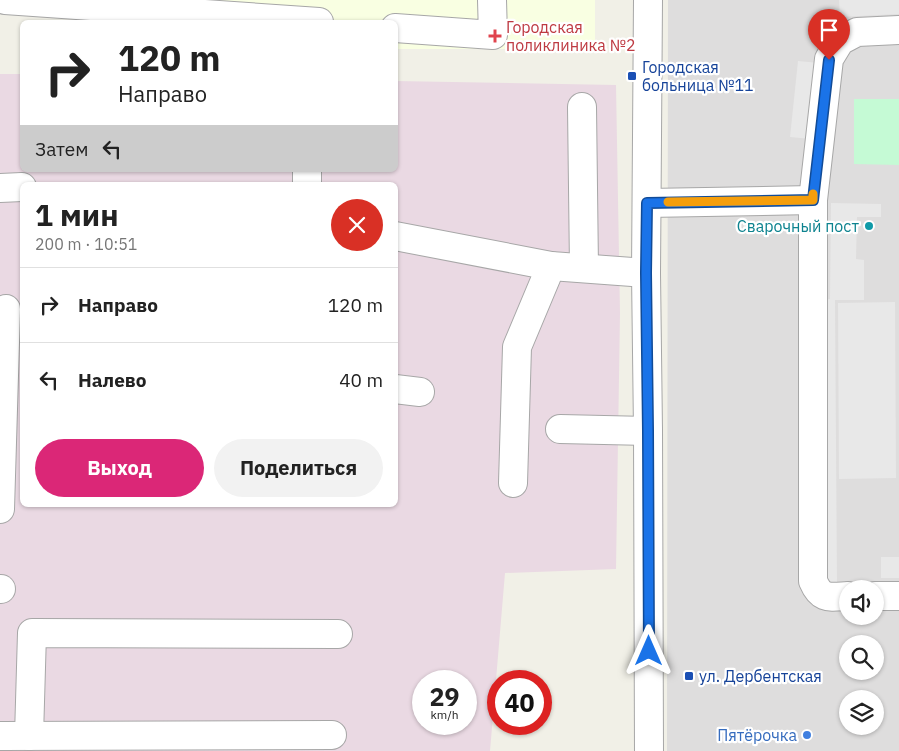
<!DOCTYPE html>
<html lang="ru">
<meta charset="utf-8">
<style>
:root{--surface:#fff;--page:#f2f2f2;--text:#222;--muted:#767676;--line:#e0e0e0;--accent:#db2777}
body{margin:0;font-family:"IBM Plex Sans",sans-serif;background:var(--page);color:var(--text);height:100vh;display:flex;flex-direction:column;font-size:19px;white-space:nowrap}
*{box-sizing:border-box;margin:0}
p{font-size:16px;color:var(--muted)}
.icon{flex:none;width:28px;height:28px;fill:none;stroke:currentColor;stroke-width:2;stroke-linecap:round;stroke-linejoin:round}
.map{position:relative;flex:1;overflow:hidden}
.details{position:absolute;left:20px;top:182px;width:378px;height:325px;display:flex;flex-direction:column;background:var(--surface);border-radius:8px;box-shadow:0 1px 4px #0004}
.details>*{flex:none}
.guide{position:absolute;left:20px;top:20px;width:378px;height:152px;border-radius:8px;box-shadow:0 1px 4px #0004;background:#fff;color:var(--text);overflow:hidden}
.controls{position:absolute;left:839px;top:580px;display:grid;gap:10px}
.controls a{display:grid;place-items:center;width:45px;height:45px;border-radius:50%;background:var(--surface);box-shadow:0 1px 4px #0004;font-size:25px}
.speed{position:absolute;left:412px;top:670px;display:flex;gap:10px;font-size:25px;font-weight:700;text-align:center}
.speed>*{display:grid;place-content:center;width:65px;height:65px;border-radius:50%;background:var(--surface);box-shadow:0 1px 4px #0004;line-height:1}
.speed small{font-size:12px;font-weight:400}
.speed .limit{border:8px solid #d22;background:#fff;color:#111}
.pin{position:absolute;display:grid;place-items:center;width:42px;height:42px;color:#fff;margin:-51px -21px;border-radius:50% 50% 50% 0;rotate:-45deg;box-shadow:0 0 5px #0007}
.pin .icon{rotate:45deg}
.me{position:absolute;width:55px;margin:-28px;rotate:0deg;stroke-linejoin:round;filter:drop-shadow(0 0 4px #0008)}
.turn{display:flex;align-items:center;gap:18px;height:105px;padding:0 15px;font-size:22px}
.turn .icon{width:65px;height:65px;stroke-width:2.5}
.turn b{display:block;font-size:35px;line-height:42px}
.then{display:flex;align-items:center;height:48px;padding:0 15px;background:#0003;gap:10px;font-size:19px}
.round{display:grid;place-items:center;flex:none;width:52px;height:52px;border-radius:26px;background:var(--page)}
.overview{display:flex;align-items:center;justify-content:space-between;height:85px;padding:0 15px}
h1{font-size:30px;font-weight:700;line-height:38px}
.cta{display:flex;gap:10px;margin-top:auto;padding:10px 15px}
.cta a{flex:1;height:58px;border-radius:30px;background:var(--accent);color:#fff;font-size:20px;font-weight:700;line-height:58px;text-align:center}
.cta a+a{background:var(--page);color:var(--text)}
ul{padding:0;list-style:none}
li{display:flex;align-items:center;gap:15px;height:75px;padding:0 15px;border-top:1px solid var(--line)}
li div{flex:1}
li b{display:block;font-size:19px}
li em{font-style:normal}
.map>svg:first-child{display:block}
</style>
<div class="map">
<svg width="899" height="751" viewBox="0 0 899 751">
<rect width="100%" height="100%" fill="#f1f0e7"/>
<!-- residential -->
<path fill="#dedddd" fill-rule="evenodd" d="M668 0H899V751H667ZM848 589H875V616H848ZM848 644H875V671H848ZM848 699H875V726H848Z"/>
<!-- industrial -->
<path fill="#ead9e3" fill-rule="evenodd" d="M0 74H22V170H395V81L616 85 620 313 616 569 505 573 490 751H0ZM22 185H395V505H22ZM424 681H466V724H424Z"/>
<!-- education -->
<polygon fill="#f9ffe2" points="96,0 595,0 595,49 395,49 395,22 96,22"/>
<!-- park -->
<polygon fill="#c5fad5" points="854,99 899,99 899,165 854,164"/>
<!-- parking -->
<g fill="#e8e8e8">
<polygon points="839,0 899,0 899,14 840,17"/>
<polygon points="798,61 819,63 811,139 790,137"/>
<polygon points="831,203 881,204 881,217 857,217 856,259 864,260 864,300 835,300 837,584 819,584 818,300 830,299"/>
<polygon points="895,302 896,478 839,479 838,303"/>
<rect x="881" y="557" width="18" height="21"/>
</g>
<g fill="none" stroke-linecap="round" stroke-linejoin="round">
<!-- minor casing -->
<g stroke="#a7a7a7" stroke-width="30">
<g id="minor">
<polyline points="5,0 319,22"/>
<polyline points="648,0 646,273 648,431 649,751"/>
<polyline points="395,28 493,35 492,0"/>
<polyline points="582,107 584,268"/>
<polyline points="307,185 307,170"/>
<polyline points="0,188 22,187"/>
<polyline points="647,203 813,200"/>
<polyline points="395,236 551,266 646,273"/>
<polyline points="395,389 420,392"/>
<polyline points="560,429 648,431"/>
<polyline points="513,483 517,347 551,266"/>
<polyline points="0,509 6,309"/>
<polyline points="0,589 1,589"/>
<path d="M848 596C829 597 821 600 813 581V200L829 59 840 41 857 32 899 30"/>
<polyline points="875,596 899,596"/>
<polyline points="0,736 332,735"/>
<polyline points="29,736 32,633 338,634"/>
</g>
</g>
<!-- minor -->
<use href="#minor" stroke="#fff" stroke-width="28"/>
</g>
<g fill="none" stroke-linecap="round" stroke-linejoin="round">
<!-- route casing -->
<g stroke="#114b97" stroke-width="12">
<polyline id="route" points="649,651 648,431 646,273 647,203 813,200 829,60"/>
</g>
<!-- route -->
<use href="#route" stroke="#1a73e8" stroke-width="9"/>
<!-- slow -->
<polyline stroke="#f59e0b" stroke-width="9" points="668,202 813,200 813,194"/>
</g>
<!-- markers -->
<path fill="#e0444e" stroke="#fff" stroke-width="2" d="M492.5 28.5h5v5h5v5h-5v5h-5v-5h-5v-5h5z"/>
<g fill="#1a4fb4" stroke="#fff" stroke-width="2">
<rect x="627" y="71" width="10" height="10" rx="2.5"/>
<rect x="684" y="671" width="10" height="10" rx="2.5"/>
</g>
<circle fill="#0f9aa8" stroke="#fff" stroke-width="2" cx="869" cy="226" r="5"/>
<circle fill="#3f7fe0" stroke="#fff" stroke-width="2" cx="807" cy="735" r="5"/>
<g text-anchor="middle" stroke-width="4.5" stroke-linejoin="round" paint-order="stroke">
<!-- health labels -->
<g font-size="16" fill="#be3a42" stroke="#fff" text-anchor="start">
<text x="506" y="33">Городская<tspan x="506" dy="18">поликлиника №2</tspan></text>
</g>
<!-- transit labels -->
<g font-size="16" fill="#164399" stroke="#fff" text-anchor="start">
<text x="642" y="73">Городская<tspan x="642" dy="18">больница №11</tspan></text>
<text x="699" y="682">ул. Дербентская</text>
</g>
<!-- culture labels -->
<g font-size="16" fill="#0d838f" stroke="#fff" text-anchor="end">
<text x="859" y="232">Сварочный пост</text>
</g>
<!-- shop labels -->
<g font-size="16" fill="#366cbe" stroke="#fff" text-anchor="end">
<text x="797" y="741">Пятёрочка</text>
</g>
</g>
</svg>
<div class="controls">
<a><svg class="icon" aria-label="sound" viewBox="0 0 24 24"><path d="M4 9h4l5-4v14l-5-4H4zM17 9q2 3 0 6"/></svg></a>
<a><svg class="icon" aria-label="search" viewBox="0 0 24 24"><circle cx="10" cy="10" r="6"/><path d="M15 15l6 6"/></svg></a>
<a><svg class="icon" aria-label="layers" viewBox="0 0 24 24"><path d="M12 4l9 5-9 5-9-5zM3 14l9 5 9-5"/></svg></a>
</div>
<div class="speed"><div>29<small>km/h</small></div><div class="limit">40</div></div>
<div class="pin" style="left:829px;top:60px;background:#d93025"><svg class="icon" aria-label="arrive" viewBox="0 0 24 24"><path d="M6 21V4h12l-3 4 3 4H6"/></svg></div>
<svg class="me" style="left:649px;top:651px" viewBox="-20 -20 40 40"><path d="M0-17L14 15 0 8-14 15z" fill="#1a73e8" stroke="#fff" stroke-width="4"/></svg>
<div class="guide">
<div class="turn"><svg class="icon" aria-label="right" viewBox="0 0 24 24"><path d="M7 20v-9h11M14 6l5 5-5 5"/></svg><div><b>120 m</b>Направо</div></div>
<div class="then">Затем<svg class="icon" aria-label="left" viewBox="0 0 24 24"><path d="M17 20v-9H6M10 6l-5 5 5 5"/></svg></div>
</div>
<section class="details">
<div class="overview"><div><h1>1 мин</h1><p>200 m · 10:51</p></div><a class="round" style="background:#d93025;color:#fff"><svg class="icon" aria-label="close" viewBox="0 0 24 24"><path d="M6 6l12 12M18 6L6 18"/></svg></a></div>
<ul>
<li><svg class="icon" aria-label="right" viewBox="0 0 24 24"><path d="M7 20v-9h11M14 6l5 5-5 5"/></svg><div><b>Направо</b></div><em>120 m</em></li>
<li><svg class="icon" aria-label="left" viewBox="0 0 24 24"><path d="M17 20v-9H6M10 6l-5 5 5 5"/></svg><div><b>Налево</b></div><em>40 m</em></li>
</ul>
<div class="cta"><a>Выход</a><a>Поделиться</a></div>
</section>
</div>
